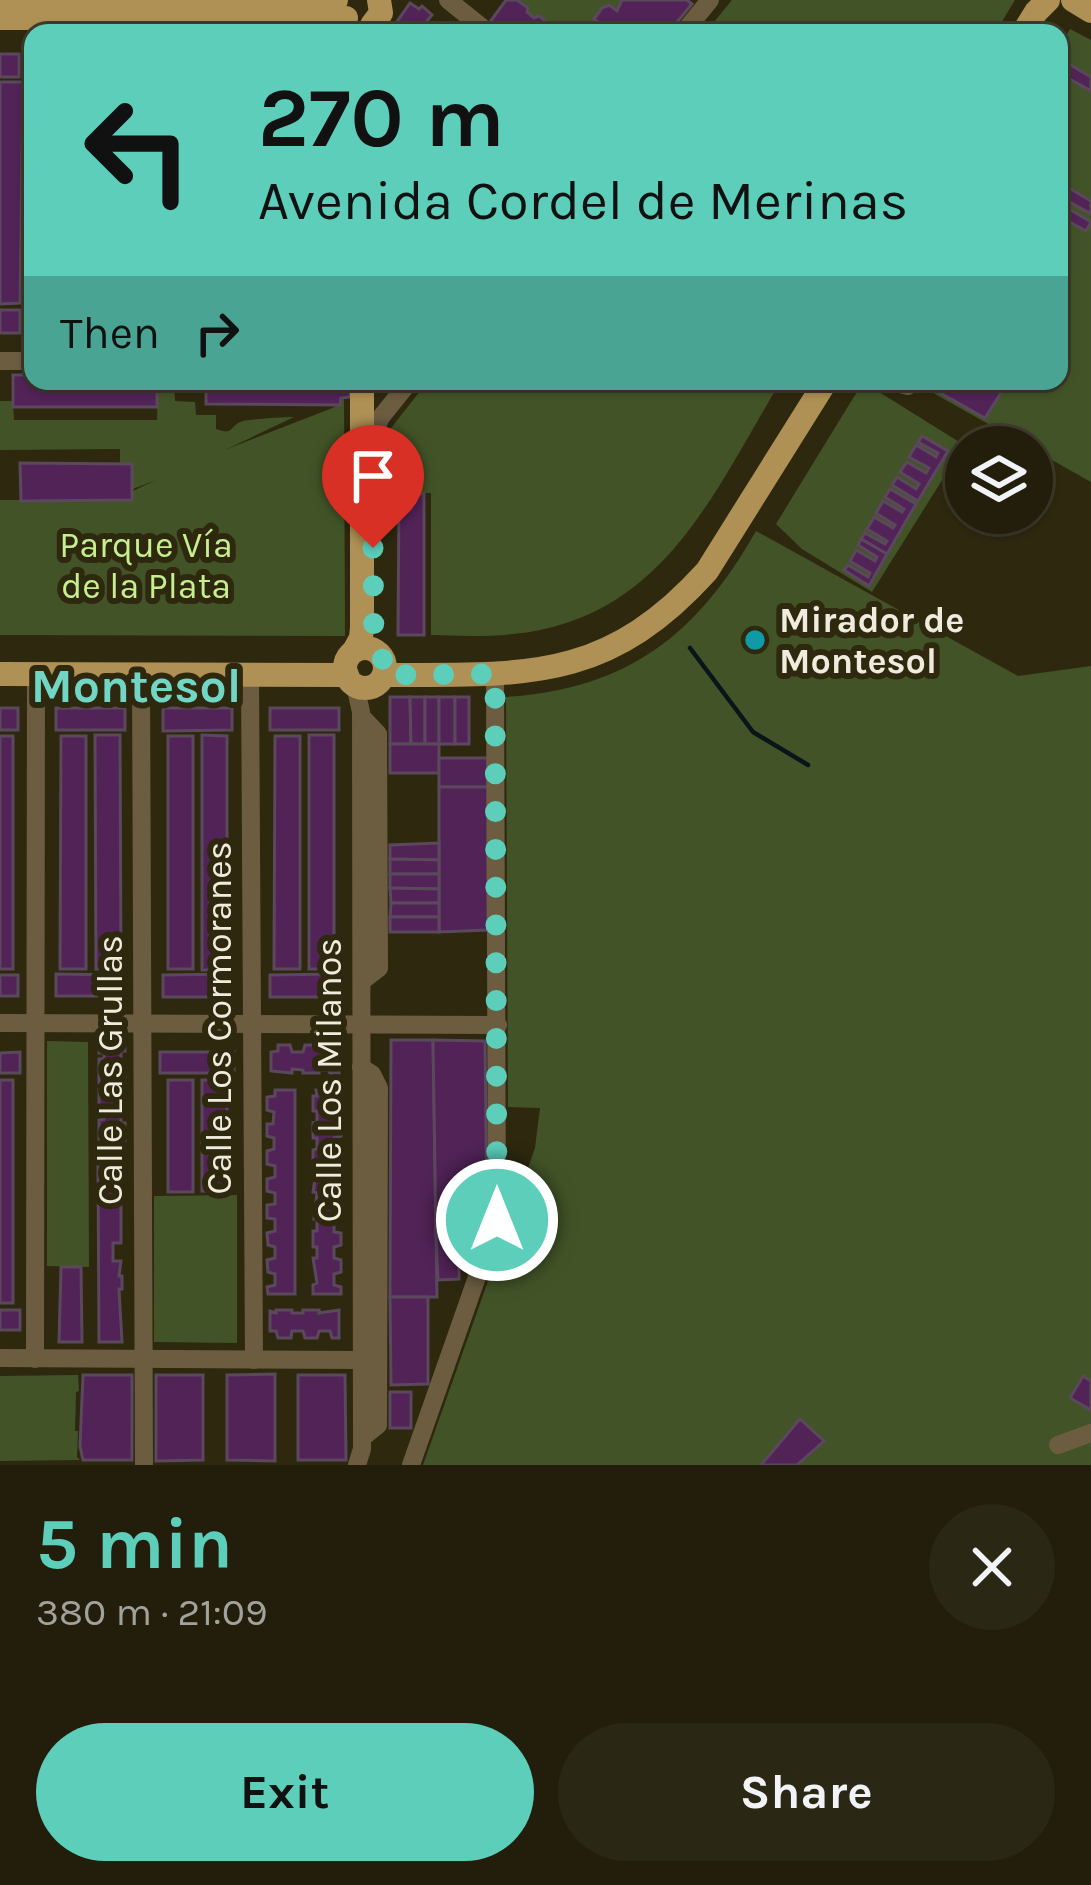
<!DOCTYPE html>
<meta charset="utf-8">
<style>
:root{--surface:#221e0b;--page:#2a2714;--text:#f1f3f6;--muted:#a2a29d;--line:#3f3c2c;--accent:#5cceba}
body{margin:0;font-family:Karla,sans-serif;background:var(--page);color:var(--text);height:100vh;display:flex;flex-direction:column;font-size:45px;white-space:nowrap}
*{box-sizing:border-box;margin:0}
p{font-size:39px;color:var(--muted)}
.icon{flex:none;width:66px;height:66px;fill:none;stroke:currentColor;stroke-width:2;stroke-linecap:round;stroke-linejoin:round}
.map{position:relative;height:1465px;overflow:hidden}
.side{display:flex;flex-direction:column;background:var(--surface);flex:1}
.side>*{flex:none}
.hud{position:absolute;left:24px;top:24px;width:1044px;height:366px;border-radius:24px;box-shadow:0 3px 9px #0004,0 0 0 3px var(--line);background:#5cceba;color:#111;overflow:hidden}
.fabs{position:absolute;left:945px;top:426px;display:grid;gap:24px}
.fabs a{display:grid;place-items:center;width:108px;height:108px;border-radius:50%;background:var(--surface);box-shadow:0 3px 9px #0004,0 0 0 3px var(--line);font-size:60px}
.pin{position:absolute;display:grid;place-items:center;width:102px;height:102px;color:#fff;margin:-123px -51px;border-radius:50% 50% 50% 0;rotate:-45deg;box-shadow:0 0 12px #0007}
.pin .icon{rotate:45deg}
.me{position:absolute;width:132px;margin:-66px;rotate:0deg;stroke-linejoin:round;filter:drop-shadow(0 0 9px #0008)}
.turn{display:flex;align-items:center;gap:42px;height:252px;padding:0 36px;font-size:54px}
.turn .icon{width:156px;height:156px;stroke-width:2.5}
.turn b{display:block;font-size:84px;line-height:102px}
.then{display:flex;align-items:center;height:114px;padding:0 36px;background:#0003;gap:24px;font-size:45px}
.round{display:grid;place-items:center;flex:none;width:126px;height:126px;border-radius:63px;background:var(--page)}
.headline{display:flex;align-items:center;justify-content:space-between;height:204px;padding:0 36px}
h1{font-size:72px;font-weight:700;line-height:90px;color:var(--accent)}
.primary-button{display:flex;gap:24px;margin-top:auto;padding:24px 36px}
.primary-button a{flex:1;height:138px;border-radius:72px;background:var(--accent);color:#111;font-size:48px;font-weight:700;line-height:138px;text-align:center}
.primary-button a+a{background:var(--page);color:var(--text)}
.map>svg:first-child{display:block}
</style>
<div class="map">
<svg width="1091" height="1465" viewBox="0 0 1091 1465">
<rect width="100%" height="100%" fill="#2e280f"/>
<!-- green -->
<g fill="#425427">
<polygon points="517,0 622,0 617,11 602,8 594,18 598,22 593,29 588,26 583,33 552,33 555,28 539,16 534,18 527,12 528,8"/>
<polygon points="732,0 1015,0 995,33 705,33"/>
<polygon points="1070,29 1091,40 1091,482 912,381 1059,381 1059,47"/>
<path d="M158 381H174L175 401 195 402 196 415H216V429C235 436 228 426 243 421 250 419 285 417 294 417L227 449 340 405 344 397 345 636 0 635V500H114L156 480 120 494V449L0 450V401H13L14 420H157Z"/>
<path d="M428 381H781C714 491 666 613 523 633 492 637 461 636 431 635V493L389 494 391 428Z"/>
<polygon points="863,382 964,445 872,592 802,549 776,524"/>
<path d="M756 531 1018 676 1091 666V1465H423L535 1148 540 1108 508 1107 506 697C628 689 697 635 756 531Z"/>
<polygon points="47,1041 88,1042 89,1267 47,1266"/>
<polygon points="237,1195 237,1343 154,1342 154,1196"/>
<polygon points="78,1375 79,1391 76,1392 75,1431 78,1431 77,1457 80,1460 0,1461 0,1376"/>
</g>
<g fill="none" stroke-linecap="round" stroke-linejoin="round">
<!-- stream -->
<polyline stroke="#081519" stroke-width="4.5" points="690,648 753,732 808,765"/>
</g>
<!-- building -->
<g fill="#512357" stroke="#5b485d" stroke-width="3">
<polygon points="506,0 517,0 528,8 527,12 534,18 539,16 555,28 552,33 496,33 487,26"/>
<polygon points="622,0 687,0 692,4 668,33 583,33 589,25 593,29 598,22 594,19 602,8 609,5 617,11"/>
<polygon points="410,3 419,9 422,6 432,15 427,21 428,33 396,33 396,23"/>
<rect x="0" y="54" width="19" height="23"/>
<polygon points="1062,60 1091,77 1091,91 1059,73"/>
<polygon points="0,82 23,82 20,303 0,304"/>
<polygon points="1059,182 1091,201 1091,214 1059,196"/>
<polygon points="1059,203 1091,222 1086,231 1059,216"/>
<rect x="0" y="310" width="20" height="23"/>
<polygon points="13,375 33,375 33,381 157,381 157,407 13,407"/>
<polygon points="206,381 351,381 350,397 341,398 340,405 206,404"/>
<polygon points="919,381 998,381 1006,385 985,418"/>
<polygon points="922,436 948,451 918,501 892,485 897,477 916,489 919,484 900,472 907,462 926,473 929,468 909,457 916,445 936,457 938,453 918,442"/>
<polygon points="20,463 132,464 132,500 21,501"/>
<polygon points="890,489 916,504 887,554 861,539 865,533 885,544 887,541 867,529 874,517 893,528 895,525 876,513 883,501 902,512 904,509 885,497"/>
<polygon points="399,494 424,494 424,635 398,635"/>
<polygon points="861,539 887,554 869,586 844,570 848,565 868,577 870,573 850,561 856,550 875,561 877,557 858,545"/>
<polygon points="390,697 410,697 411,744 390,744"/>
<polygon points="410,697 425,697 425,744 411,744"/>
<rect x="425" y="697" width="14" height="47"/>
<rect x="439" y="697" width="16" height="47"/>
<rect x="455" y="697" width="14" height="47"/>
<rect x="0" y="708" width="18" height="22"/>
<rect x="56" y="708" width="69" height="22"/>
<polygon points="163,708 232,708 232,730 163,731"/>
<rect x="270" y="708" width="69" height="22"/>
<polygon points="95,735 120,735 121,969 96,969"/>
<polygon points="202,735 227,736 227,970 202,970"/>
<rect x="309" y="735" width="25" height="234"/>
<rect x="0" y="736" width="13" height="233"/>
<polygon points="61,736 86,736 86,969 60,969"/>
<rect x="168" y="736" width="25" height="233"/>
<polygon points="275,736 300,736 300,969 274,969"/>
<rect x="390" y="744" width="49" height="29"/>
<rect x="439" y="758" width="49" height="29"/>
<polygon points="439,787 488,787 488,930 439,932"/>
<polygon points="439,843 439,860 390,859 390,845"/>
<polygon points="390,859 439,860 439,874 390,874"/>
<polygon points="390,874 439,874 439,889 390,888"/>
<polygon points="390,888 439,889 439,903 391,903"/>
<polygon points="391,903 439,903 439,917 390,917"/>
<rect x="390" y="917" width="49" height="15"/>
<polygon points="56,974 125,975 125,996 56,996"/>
<polygon points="232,974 232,997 163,997 163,975"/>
<polygon points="339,974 339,997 270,997 270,975"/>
<rect x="0" y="975" width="18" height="21"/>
<polygon points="391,1040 433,1040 437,1297 390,1297"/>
<polygon points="433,1040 485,1041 487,1214 478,1237 436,1236"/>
<polygon points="99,1041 125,1043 125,1051 121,1051 121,1062 124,1062 125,1069 116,1068 116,1074 125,1074 125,1080 121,1080 121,1092 125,1092 125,1099 116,1099 116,1104 125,1104 125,1111 121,1111 121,1123 125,1123 125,1129 116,1129 116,1134 125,1134 125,1141 121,1141 121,1153 125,1153 125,1159 116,1160 122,1161 122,1169 117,1171 121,1171 121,1243 113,1243 113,1261 121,1261 119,1276 122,1276 122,1289 119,1289 122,1342 99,1342 98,1161 99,1149 104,1149 104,1143 99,1143 99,1120 104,1119 104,1113 99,1113 99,1089 104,1089 104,1083 99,1083 99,1059 104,1059 104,1053 99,1053"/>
<polygon points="278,1045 290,1045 292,1052 303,1052 305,1045 317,1045 319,1052 330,1052 332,1045 338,1045 339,1073 330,1073 328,1070 319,1070 319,1073 303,1073 303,1070 292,1069 292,1073 271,1071 271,1052 278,1051"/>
<polygon points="20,1052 20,1073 0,1073 0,1053"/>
<rect x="160" y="1052" width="74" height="21"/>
<rect x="0" y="1080" width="13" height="223"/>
<rect x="168" y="1080" width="25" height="112"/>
<polygon points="202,1080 227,1080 227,1192 202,1191"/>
<polygon points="275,1090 295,1090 295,1294 268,1294 267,1287 275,1285 275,1274 268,1272 267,1260 275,1258 275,1247 268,1245 267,1233 275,1231 275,1219 267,1218 267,1205 275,1204 275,1193 267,1191 267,1179 275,1177 275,1166 267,1164 267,1151 274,1149 274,1138 267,1136 267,1124 273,1124 274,1112 267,1110 267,1097 275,1096"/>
<polygon points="316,1090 334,1090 335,1098 341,1098 341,1110 334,1111 334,1122 341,1125 341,1136 334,1138 334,1149 341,1151 341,1164 334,1166 334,1177 341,1179 341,1191 334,1193 334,1203 341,1205 341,1218 334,1219 334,1232 341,1233 341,1245 334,1247 334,1258 341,1260 341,1272 334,1274 334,1285 341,1287 341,1294 313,1294 313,1285 317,1283 313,1258 317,1258 317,1247 313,1247 313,1231 317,1231 317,1219 314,1219 317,1193 313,1192 317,1166 313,1166 313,1150 317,1149 317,1138 313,1138 313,1123 317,1122 317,1111 313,1111 313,1096 317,1096"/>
<polygon points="436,1236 459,1237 459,1279 438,1280"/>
<polygon points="61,1267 81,1267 82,1342 59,1342"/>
<polygon points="390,1297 428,1297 428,1384 391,1385"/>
<rect x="0" y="1310" width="20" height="20"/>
<polygon points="276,1310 292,1310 292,1313 303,1313 303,1310 319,1310 319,1313 339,1310 339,1338 332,1338 330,1331 319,1331 317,1338 305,1338 303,1331 292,1331 291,1338 278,1338 276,1331 270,1331 270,1311 276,1313"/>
<polygon points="275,1374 275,1461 227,1460 227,1375"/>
<polygon points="83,1375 132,1375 132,1460 83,1460 80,1446"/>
<polygon points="156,1375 203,1375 203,1460 156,1461"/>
<polygon points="298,1375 345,1375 346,1460 298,1460"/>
<polygon points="1083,1376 1091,1381 1091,1410 1070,1398"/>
<rect x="390" y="1392" width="21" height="36"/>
<polygon points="800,1419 824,1441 797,1465 761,1465"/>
</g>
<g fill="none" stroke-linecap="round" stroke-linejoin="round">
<!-- minor -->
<g stroke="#6c5d41" stroke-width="18">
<polyline points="448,0 489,33"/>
<polyline points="683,33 710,0"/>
<polyline points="0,361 33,361"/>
<polyline points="889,381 908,386 910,381"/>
<polyline points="372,438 381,417 410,381"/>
<polyline points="141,675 144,1465"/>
<polyline points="250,675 254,1360"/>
<polyline points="355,685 361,712 362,1449 357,1465"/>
<polyline points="361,716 378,734 379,968 362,981"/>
<polyline points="0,1023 498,1025"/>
<polyline points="361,1067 372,1074 379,1088 378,1425 362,1438"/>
<polyline points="0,1358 361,1360"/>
<polyline points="35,1359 36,674"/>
<polyline points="1058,1445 1091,1433"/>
<polyline points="411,1465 497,1220 495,674"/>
</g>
<!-- major -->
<g stroke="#af9055" stroke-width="24">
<polyline points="0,0 336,0"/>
<polyline points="1073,0 1091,11"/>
<polyline points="0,18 346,18"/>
<polyline points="372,33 372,25 381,13 379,0"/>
<polyline points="1023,33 1036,12 1048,0"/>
<circle cx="365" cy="668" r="20"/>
<polyline points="354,651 361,638 362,627 362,381"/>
<polyline points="0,674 347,675"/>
<path d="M384 675C524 674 605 684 707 571L826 381"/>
</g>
</g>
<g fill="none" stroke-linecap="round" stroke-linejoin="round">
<!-- route -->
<polyline stroke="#5cceba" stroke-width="21" stroke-dasharray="0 37.8" points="373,548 374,644 383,660 384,675 495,674 497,1220"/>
</g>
<!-- markers -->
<circle fill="#0f9aa8" stroke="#2e280f" stroke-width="4.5" cx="755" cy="640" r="12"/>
<g text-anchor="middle" stroke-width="12" stroke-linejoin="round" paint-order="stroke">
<!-- park labels -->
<g font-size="36" fill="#c7ef8d" stroke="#2e280f">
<text x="146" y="557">Parque Vía<tspan x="146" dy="41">de la Plata</tspan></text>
</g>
<!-- poi labels -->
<g font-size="36" font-weight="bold" fill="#f0ecdd" stroke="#2e280f" text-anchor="start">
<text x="779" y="632">Mirador de<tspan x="779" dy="41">Montesol</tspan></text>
</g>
<!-- street labels -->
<g font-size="36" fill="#f0ecdd" stroke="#2e280f">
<text transform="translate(218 1018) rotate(-90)" y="13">Calle Los Cormoranes</text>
<text transform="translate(109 1070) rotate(-90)" y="13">Calle Las Grullas</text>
<text transform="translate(328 1080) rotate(-90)" y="13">Calle Los Milanos</text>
</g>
<!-- district labels -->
<g font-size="48" font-weight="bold" fill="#71d7c4" stroke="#2e280f">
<text x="136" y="702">Montesol</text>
</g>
</g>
</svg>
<div class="fabs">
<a><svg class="icon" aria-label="layers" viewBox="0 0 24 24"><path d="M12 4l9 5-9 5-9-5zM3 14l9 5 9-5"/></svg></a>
</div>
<div class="pin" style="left:373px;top:548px;background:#d93025"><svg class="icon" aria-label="arrive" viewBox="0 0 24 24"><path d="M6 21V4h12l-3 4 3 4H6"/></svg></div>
<svg class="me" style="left:497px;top:1220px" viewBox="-20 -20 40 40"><circle r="17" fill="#5cceba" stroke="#fff" stroke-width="3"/><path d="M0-11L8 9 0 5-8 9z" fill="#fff"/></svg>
<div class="hud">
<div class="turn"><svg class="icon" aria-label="left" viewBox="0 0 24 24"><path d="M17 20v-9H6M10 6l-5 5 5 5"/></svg><div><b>270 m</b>Avenida Cordel de Merinas</div></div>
<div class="then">Then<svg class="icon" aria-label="right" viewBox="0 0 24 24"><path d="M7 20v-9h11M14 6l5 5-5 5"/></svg></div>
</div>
</div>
<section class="side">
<div class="headline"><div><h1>5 min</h1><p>380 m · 21:09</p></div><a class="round"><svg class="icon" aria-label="close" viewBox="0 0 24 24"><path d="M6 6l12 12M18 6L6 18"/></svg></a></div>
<div class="primary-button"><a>Exit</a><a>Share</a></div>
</section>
